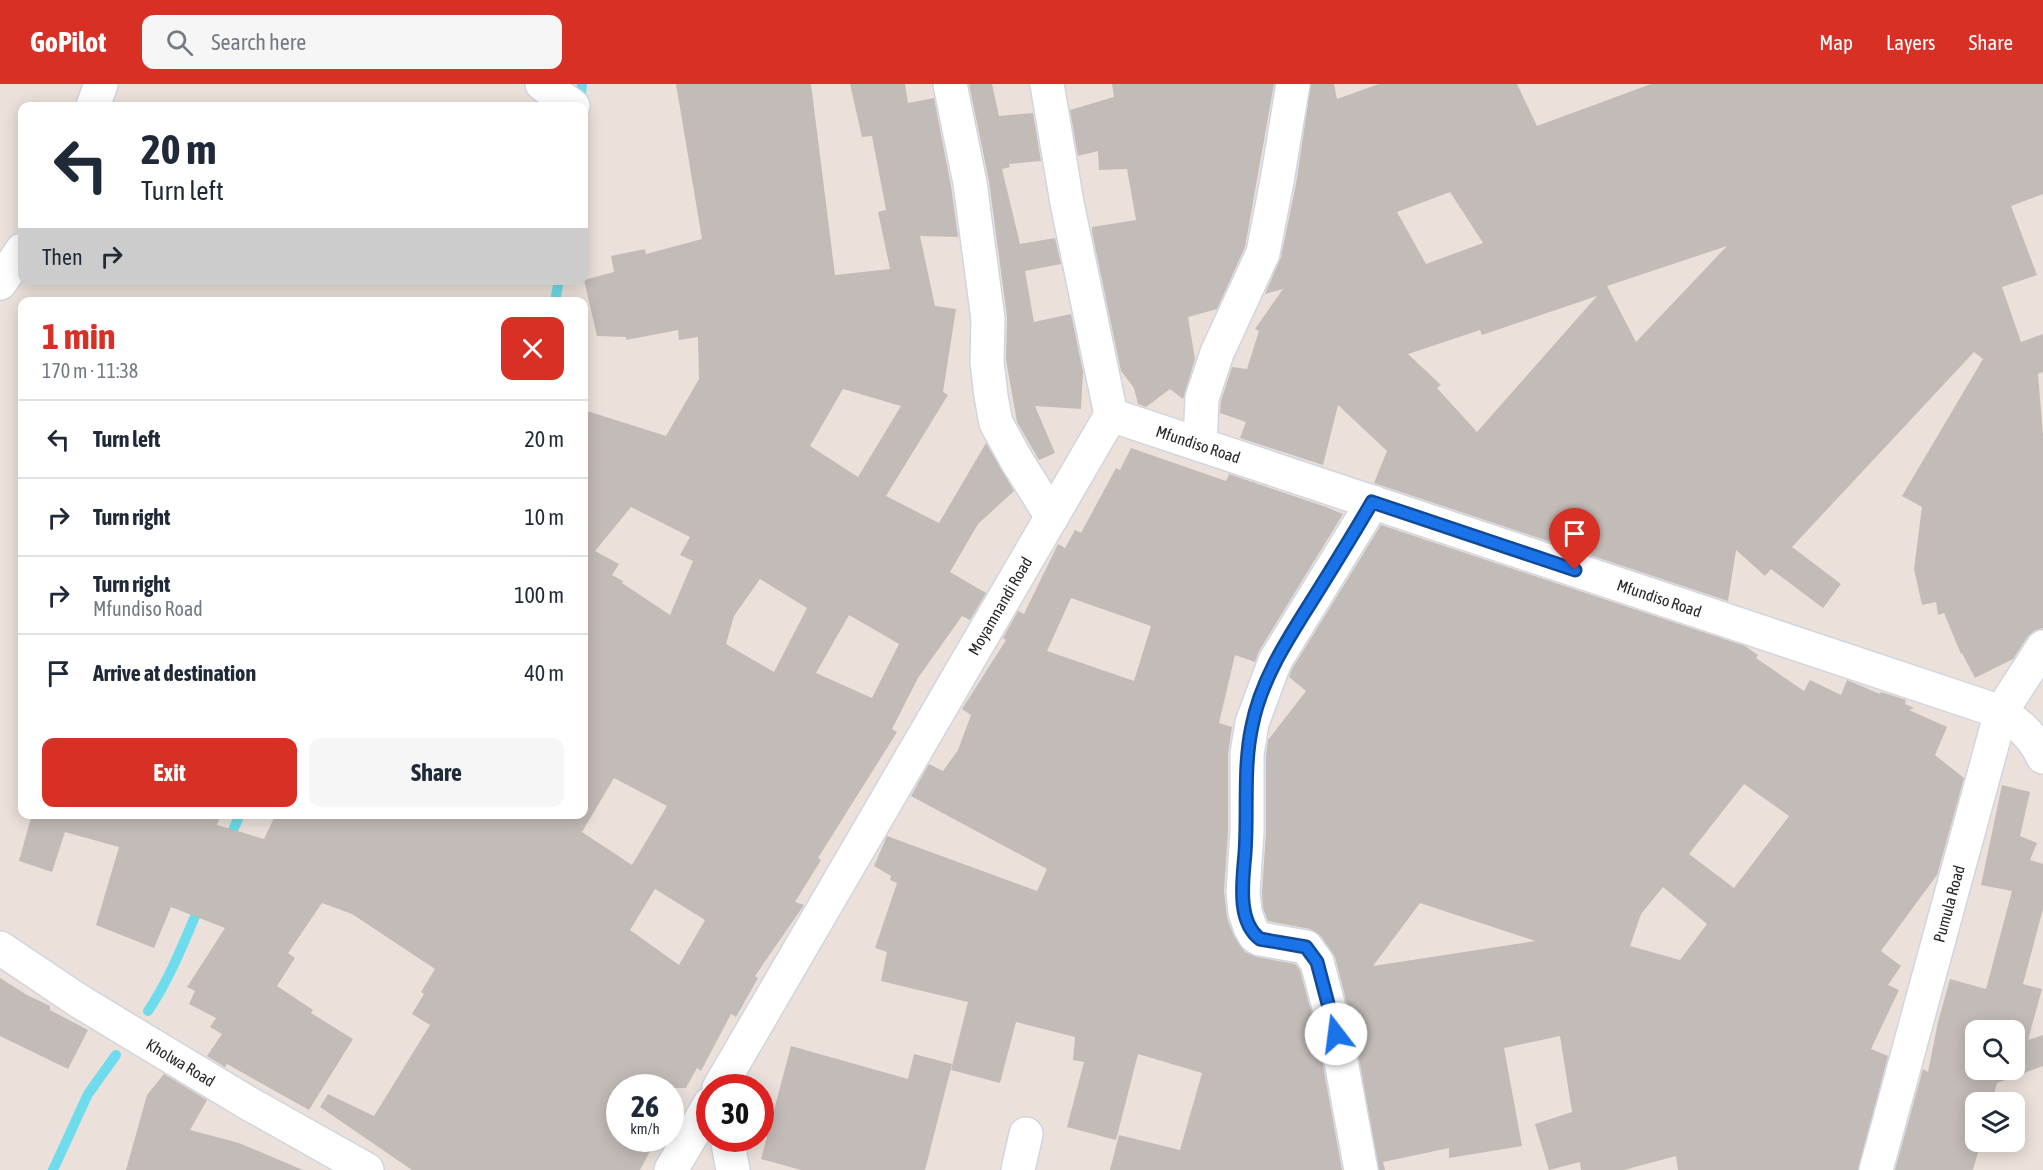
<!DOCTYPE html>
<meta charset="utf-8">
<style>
:root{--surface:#fff;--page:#f6f6f7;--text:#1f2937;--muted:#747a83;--line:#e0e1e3;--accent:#d93025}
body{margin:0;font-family:"Asap Condensed",sans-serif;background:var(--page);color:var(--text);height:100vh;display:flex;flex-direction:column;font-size:22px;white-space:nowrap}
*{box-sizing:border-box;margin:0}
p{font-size:20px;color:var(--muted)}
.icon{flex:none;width:33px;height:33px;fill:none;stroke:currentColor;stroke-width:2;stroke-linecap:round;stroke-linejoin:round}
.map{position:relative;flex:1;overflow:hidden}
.panel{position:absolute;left:18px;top:213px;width:570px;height:522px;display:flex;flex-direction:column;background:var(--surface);border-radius:12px;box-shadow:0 3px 15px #0003}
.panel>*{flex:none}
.top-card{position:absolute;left:18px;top:18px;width:570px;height:183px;border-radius:12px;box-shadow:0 3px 15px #0003;background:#fff;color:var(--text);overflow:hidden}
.tools{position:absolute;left:1965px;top:936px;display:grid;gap:12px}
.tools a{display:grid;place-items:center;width:60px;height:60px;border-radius:12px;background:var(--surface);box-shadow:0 3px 15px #0003;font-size:30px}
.speed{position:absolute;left:606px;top:990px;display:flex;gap:12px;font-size:30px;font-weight:700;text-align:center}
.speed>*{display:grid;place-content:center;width:78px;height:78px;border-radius:50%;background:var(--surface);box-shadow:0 3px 15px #0003;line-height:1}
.speed small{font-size:15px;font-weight:400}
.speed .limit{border:9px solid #d22;background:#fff;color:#111}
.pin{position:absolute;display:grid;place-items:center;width:51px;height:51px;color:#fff;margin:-62px -26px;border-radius:50% 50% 50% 0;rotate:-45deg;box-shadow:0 0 6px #0007}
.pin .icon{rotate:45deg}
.me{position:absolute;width:66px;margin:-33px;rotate:345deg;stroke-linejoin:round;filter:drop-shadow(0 0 4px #0008)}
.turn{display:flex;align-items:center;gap:21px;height:126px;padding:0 24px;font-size:27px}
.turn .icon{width:78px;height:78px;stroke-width:2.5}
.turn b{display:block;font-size:42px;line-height:51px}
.then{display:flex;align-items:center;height:57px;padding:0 24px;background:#0003;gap:12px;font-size:22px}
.round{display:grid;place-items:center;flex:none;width:63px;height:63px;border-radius:12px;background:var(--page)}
.head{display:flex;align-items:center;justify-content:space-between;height:102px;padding:0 24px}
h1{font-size:36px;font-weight:700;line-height:45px;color:var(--accent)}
.action{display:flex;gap:12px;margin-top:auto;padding:12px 24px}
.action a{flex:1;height:69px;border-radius:12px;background:var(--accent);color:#fff;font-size:24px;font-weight:700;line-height:69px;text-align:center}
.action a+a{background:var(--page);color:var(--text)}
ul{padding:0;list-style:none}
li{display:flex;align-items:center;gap:18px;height:78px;padding:0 24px;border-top:2px solid var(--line)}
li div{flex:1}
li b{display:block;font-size:22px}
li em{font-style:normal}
header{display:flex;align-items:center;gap:36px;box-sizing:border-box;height:84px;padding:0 30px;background:var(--accent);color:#fff}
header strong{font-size:28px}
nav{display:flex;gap:33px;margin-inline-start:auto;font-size:21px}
.search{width:420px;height:54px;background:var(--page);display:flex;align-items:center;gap:15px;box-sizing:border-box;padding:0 21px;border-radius:12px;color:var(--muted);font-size:22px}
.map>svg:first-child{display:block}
</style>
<header>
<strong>GoPilot</strong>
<div class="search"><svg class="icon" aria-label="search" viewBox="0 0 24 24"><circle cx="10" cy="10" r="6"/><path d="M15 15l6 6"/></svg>Search here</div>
<nav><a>Map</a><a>Layers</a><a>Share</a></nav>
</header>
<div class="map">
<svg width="2043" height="1086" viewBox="0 0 2043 1086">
<rect width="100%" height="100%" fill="#ebe1da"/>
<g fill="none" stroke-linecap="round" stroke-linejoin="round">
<!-- stream -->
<g stroke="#6edcec" stroke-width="10">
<polyline points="580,21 582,0"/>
<polyline points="555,218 559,196"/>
<polyline points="228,758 240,730"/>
<path d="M148 927C170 895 184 857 200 821"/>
<polyline points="53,1086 88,1010 116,971"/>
</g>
</g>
<!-- building -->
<g fill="#c3bbb7" fill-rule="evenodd">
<path d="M676 0H811L835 191 890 185 878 128 886 126 872 52 862 53 850 0H905L908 19 934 14 951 102 958 153 920 152 935 222 956 225 943 308 948 311 886 412 939 439 986 359 1014 407 978 440 950 488 986 509 970 536 962 532 918 594 892 645 897 648 818 774 821 776 795 818 804 821 755 892 758 894 736 933 731 930 701 987 697 984 686 1004H620V1054H657L640 1086H412L320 1023 328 1010 374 1032 430 941 412 930 424 910 421 908 435 885 352 830 322 819 288 869 295 874 277 902 313 926 311 929 353 955 309 1026 227 980 225 983 207 972 222 950 210 943 216 934 189 920 195 907 187 903 225 844 171 823 154 864 96 841 119 763 65 748 52 788 19 777 32 730H221L217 741 264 755 276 730H584V326L666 352 699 295 698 253 679 256 678 246 626 256V253L597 252 584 196 614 188 611 172 645 165 646 170 702 155ZM843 305 901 322 858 393 810 362ZM631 423 690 453 680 471 693 477 670 531 622 499 623 497 612 491 619 480 595 467ZM760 495 807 524 774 588 726 560 734 532ZM849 531 899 560 872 614 816 589ZM614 694 667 722 632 781 582 748ZM655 805 705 836 679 881 630 846Z"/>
<polygon points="969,0 992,0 999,32 1033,29 1041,77 1009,80 1010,83 1002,85 1020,160 1055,154 1061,180 1025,187 1034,238 1071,230 1083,288 1081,325 1035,322 1055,369 1039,376 1017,338 1006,276 1007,233 989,97"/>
<polygon points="1112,0 1274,0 1245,163 1217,225 1188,233 1195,275 1183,315 1170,305 1146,323 1138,320 1134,304 1121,287 1092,148 1092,143 1136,136 1127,85 1099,86 1098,67 1078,72 1070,26 1114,13"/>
<path d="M1311 0H1334L1337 15 1379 0H1517L1537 42 1651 0H2043V110L2011 122 2037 191 2002 203 2021 258 2043 250V288L2038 290 2043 351V544L2034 547 2028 552 2013 575 1975 594 1962 569 1961 570 1944 529 1938 531 1936 518 1922 521 1914 485 1922 423 1902 412 1983 275 1974 268 1792 463 1841 500 1823 524 1771 485 1765 492 1736 466 1728 517 1374 399 1387 367 1338 321 1323 381 1240 354 1246 338 1220 329 1221 317 1232 283 1247 285 1259 247 1255 245 1283 205 1265 210 1281 173 1296 100ZM1450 108 1483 159 1426 180 1397 128ZM1727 162 1636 258 1607 202ZM1597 212 1477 348 1437 304 1441 301 1408 270 1480 246 1482 251Z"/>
<path d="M1131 364 1226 397 1229 390 1326 423 1343 430 1259 567 1255 578 1235 571 1219 639 1232 643 1228 670V747L1224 807 1227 834 1234 852 1245 868 1257 873 1295 880 1300 886 1318 954 1342 1086H1110L1119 1051 1180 1066 1202 989 1138 970 1116 1056 1067 1043 1084 978 1073 976 1075 953 1016 938 1000 999 951 986 968 918 881 897 887 868 875 864 897 799 890 796 891 792 874 782 887 752 1037 807 1047 785 911 712 929 680 943 687 958 666 971 631 962 625 1006 556 1003 554 1018 527 1024 530 1058 460 1065 464 1075 446 1081 449 1116 384 1120 386ZM1071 514 1151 542 1134 597 1047 567Z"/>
<path d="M1381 441 1745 562 1758 571 1756 574 1804 607 1810 596 1841 611 1847 596 1880 610 1881 608 1906 616 1905 620 1914 624 1909 626 1947 643 1935 671 1964 694 1937 791 1881 867 1901 882 1888 901 1899 906 1871 965 1888 972 1858 1086H1678L1676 1072 1624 1086H1581L1580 1078 1549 1086 1535 1040 1572 1028 1560 952 1504 964 1522 1062 1449 1074V1064L1383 1078 1385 1086H1379L1354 947 1335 873 1321 852 1310 845 1268 837 1263 824 1262 808 1266 749V672L1268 656 1306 607 1289 593 1292 585ZM1744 700 1789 732 1734 804 1689 770ZM1663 803 1707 840 1680 876 1630 862 1641 830ZM1420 819 1535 857 1373 882Z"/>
<path d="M2002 701 2030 708 2020 752 2037 759 2030 776 2043 780V825L2023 900 2042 905 2028 956 2043 951V982L1997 999 1992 1018H1976V1058H1981L1973 1086H1895L1923 985 1928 988 1938 938 1950 895 1986 905 2012 807 1981 801ZM1976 946H2014V986H1976Z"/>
<polygon points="0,894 27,911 50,922 50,926 88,946 68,985 0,952"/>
<polygon points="791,962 908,995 914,970 952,980 925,1086 801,1086 761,1075"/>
<polygon points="164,990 207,1016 190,1046 239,1059 303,1086 126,1086 147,1011"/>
</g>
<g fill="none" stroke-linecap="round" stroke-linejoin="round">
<!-- minor casing -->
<g stroke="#cfd5e1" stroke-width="36">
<g id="minor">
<polyline points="542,0 573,22"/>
<polyline points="950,0 970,99 988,235 987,278 991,312 996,339 1017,377 1052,433"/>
<polyline points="93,22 101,0"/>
<polyline points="0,199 22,166"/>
<path id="s1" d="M1111 331 2001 628C2020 641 2033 652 2043 673"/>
<polyline points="1200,361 1202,314 1217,269 1263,169 1277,97 1293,0"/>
<path id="s2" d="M0 864 79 917 248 1019 367 1086"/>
<path id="s3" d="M719 1004 1111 331 1067 119 1047 0"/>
<polyline points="727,1054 733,1086"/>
<polyline points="671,1086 710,1020"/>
<polyline points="1018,1086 1026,1050"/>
<polyline points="1361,1086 1336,950 1317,878 1306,863 1260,855 1255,852 1250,843 1245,828 1243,808 1247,748 1247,670 1252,639 1275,577 1373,418"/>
<path id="s4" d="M1876 1086 2001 628 2043 563"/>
</g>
</g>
<!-- minor -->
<use href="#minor" stroke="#fff" stroke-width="33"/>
</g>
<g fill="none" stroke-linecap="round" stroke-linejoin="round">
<!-- route casing -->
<g stroke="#114b97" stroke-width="15">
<path id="route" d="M1336 950 1317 878 1306 863 1260 855C1236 837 1243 795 1245 769 1248 727 1243 683 1252 642 1261 595 1288 555 1313 515 1333 483 1353 451 1372 418L1575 486"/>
</g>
<!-- route -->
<use href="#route" stroke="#1a73e8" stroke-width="10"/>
</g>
<g text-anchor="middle" stroke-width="6" stroke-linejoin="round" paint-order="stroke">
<!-- street labels -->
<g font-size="16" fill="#282828" stroke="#fff">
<text dy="6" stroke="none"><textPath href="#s1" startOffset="92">Mfundiso Road</textPath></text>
<text dy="6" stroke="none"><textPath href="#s1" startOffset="578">Mfundiso Road</textPath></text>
<text dy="6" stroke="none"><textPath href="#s3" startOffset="558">Moyamnandi Road</textPath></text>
<text dy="6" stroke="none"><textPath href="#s4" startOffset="276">Pumula Road</textPath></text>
<text dy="6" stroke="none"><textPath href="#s2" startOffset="214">Kholwa Road</textPath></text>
</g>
</g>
</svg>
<div class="tools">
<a><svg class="icon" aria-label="search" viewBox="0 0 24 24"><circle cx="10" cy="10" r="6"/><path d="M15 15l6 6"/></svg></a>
<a><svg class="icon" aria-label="layers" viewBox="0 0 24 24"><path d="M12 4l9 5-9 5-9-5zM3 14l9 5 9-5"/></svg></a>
</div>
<div class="speed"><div>26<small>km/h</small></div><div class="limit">30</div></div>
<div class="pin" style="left:1575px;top:486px;background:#d93025"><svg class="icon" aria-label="arrive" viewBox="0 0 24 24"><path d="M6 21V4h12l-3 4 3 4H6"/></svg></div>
<svg class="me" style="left:1336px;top:950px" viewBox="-20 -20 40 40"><circle r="19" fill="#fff"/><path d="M0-13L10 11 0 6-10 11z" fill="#1a73e8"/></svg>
<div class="top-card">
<div class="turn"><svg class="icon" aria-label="left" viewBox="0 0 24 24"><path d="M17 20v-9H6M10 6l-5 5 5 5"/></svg><div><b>20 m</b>Turn left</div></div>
<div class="then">Then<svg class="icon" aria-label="right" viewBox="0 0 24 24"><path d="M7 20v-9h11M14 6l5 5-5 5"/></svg></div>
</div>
<section class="panel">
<div class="head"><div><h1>1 min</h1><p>170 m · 11:38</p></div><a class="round" style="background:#d93025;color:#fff"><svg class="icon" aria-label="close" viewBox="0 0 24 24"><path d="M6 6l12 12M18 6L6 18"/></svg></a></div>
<ul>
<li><svg class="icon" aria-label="left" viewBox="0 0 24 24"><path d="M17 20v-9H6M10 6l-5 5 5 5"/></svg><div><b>Turn left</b></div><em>20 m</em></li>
<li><svg class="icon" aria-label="right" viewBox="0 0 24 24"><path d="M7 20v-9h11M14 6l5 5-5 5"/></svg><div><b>Turn right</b></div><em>10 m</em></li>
<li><svg class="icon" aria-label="right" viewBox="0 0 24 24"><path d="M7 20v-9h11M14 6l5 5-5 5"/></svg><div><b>Turn right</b><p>Mfundiso Road</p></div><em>100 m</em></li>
<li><svg class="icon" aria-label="arrive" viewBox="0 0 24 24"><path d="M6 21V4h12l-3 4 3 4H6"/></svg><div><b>Arrive at destination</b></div><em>40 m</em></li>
</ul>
<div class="action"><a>Exit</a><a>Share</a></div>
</section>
</div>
